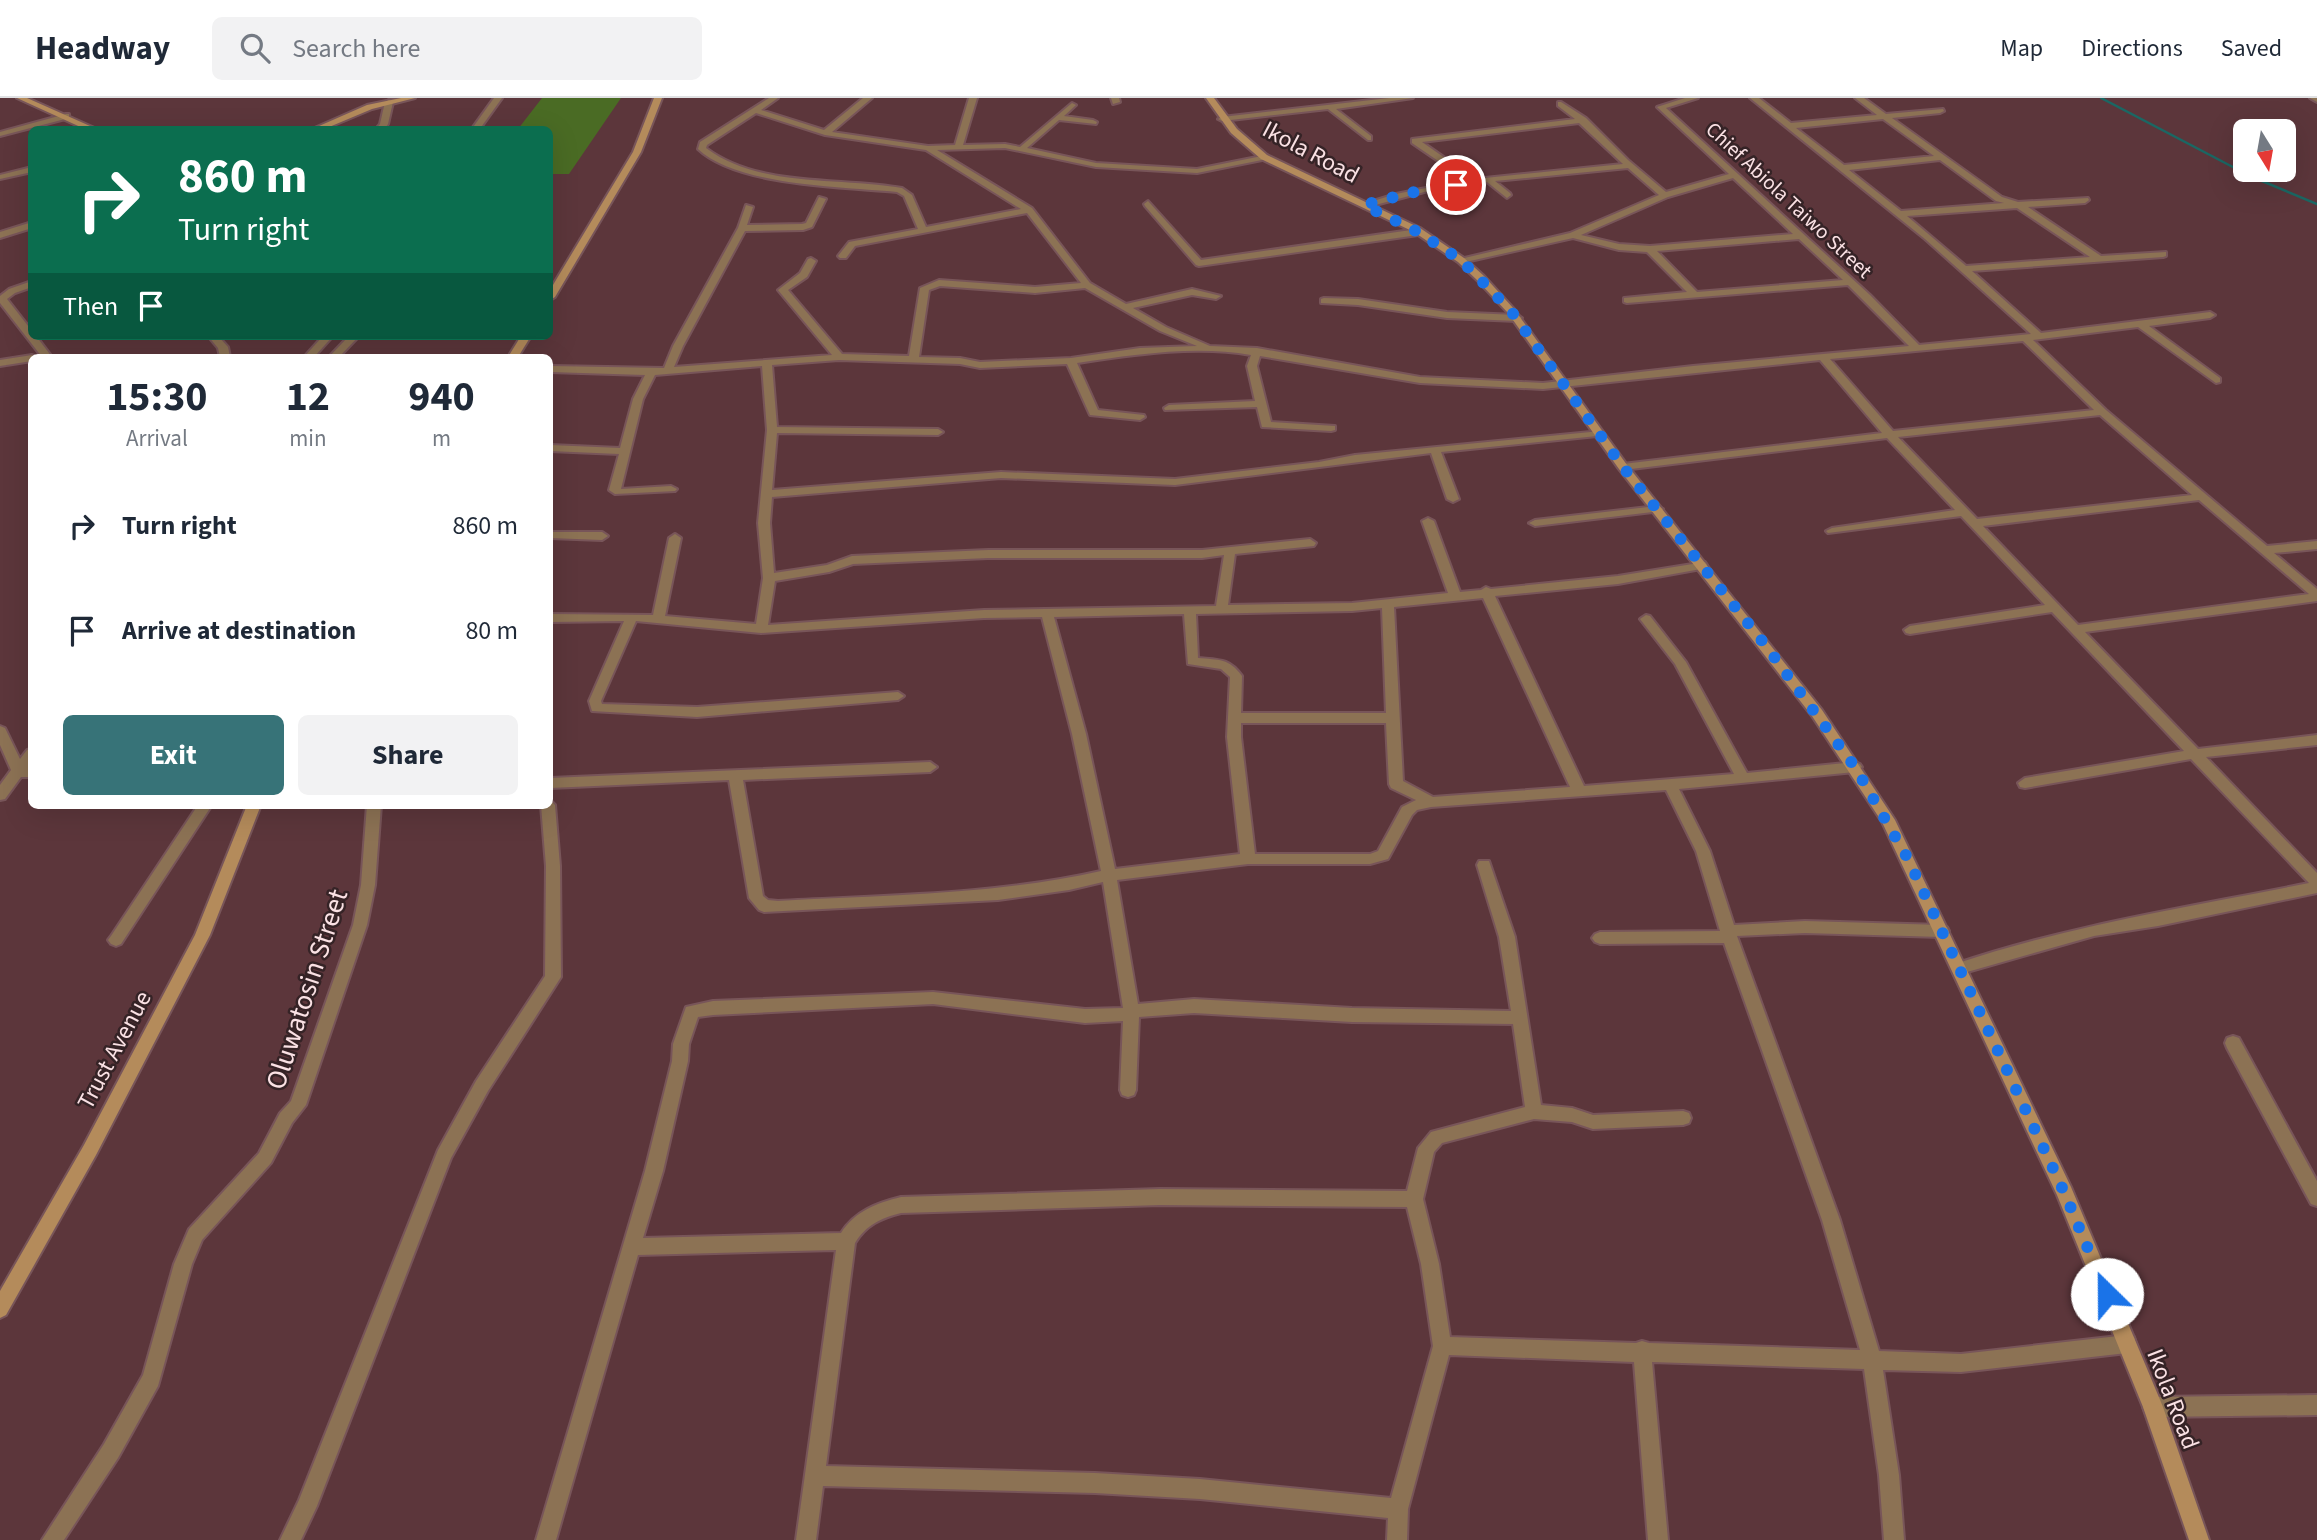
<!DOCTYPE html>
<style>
:root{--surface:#fff;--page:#f2f2f3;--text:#1f2937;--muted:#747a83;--line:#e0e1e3;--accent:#377378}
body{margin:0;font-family:"Source Sans 3",sans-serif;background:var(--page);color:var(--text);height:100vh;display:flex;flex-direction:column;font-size:26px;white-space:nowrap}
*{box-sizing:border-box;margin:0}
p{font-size:23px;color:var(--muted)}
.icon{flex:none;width:38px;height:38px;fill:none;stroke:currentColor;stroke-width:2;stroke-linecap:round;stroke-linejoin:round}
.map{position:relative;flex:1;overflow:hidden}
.side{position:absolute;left:28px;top:256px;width:525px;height:455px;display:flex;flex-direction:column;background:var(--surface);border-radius:10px;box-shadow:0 7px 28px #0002}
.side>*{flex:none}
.hud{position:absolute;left:28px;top:28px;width:525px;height:214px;border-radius:10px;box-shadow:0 7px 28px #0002;background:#0b6e4f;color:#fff;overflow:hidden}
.needle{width:46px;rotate:169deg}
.tools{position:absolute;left:2233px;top:21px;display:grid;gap:14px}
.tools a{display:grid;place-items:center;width:63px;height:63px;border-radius:10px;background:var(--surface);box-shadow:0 7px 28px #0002;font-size:35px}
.pin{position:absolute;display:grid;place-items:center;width:60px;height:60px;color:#fff;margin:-30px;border:4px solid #fff;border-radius:50%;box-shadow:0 2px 7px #0007}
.me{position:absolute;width:77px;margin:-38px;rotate:337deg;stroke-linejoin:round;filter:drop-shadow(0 0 5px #0008)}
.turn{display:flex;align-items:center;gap:24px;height:147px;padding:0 35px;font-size:32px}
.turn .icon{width:91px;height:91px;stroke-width:2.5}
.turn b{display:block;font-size:49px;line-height:60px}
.then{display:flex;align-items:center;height:66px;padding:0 35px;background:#0003;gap:14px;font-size:26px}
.eta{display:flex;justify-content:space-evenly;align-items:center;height:119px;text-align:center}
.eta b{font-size:42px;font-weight:700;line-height:49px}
.cta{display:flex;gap:14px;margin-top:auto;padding:14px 35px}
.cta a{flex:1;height:80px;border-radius:10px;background:var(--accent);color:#fff;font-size:28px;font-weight:700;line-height:80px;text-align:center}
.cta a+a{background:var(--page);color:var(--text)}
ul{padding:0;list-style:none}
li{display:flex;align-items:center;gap:21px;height:105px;padding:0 35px}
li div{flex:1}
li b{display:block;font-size:26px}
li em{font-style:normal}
header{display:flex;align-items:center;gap:42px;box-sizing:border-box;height:98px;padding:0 35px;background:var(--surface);border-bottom:2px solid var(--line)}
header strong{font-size:33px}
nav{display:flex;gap:38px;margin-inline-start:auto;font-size:24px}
.search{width:490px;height:63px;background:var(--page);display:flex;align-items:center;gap:18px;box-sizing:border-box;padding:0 24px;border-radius:10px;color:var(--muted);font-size:26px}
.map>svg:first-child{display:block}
</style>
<header>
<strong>Headway</strong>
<div class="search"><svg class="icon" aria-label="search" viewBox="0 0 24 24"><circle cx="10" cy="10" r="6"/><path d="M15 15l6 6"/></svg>Search here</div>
<nav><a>Map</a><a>Directions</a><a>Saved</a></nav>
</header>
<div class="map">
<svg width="2317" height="1442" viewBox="0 0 2317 1442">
<rect width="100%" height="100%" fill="#5c363b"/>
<!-- green -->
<polygon fill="#4a6b24" points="542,0 621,0 569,76 550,76 550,32 518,31"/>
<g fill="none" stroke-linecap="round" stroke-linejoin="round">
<!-- stream -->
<polyline stroke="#1b6763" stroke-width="2.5" points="2101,0 2250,78 2317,106"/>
<!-- street casing -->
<g stroke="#785559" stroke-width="4">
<g id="street">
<polygon points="494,0 502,0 479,32 471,32"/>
<path d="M769 0H778L761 12 824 32 863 0H872L832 34 928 48 955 47 969 0H977L963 47 1005 46 1020 49 1072 5 1076 7 1064 18 1093 22 1097 24 1096 26 1059 22 1027 50 1096 65 1197 71 1267 57V61L1197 75 1096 69 1005 50 937 52 1032 110 1090 185 1126 206 1192 191 1221 198 1216 201 1192 197 1133 210 1166 229 1210 248 1257 250 1420 279 1543 285 1693 268 1909 248 1848 187 1627 205 1624 204V200L1687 194 1647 154 1619 152 1573 140 1461 165 1456 162 1570 135 1659 97 1628 70 1495 83 1510 95 1511 97 1507 100 1487 84 1476 88 1472 86 1428 93 1364 110 1360 107 1396 96 1466 82 1412 45V41L1575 21 1558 8V4H1561L1586 20 1628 62 1666 94 1729 76 1657 9 1685 0H1698L1666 10 1870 197 1919 247 2031 236 1925 141 1750 0H1759L1791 25 1877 17 1855 0H1864L1886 16 1943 11 1944 13 1940 15 1892 20 2002 99 2018 104 2088 100 2089 102 2085 105 2028 109 2101 158 2166 154V158L2163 159 1972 173 2041 235 2210 214 2215 217 2210 220 2149 228 2220 280V284L2216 285 2138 229 2033 242 2106 312 2267 448 2317 443V451L2274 455 2317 491V503L2085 534 2198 651 2317 637V647L2206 659 2317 775V795L2158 828 2094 838 1960 876 1955 874 1952 870 1955 866C2070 827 2190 809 2309 785L2191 661 2025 690 2020 689 2018 685 2025 680 2184 653 2052 514 1910 536 1906 535 1904 532 1910 528 2045 507 1961 418 1828 435 1826 433 1832 430 1955 412 1887 340 1623 372 1618 369 1623 366 1882 335 1820 262 1543 291 1420 285 1260 258 1257 268 1271 324 1335 328V332L1331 333 1262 329 1257 309 1165 312 1164 310 1169 307 1255 303 1247 268 1251 257C1194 247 1133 257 1077 265L1098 312 1144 317 1145 319 1140 322 1090 317 1067 266 980 270 960 266 839 262 772 267 777 329 938 331 943 334 938 337 777 335 772 392 1001 374 1175 381 1319 364 1355 357 1601 333V337L1597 338 1441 354 1459 401 1453 404 1447 401 1431 355 1175 387 1001 380 772 399 770 425 774 475 827 467 852 458 988 452H1202L1310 441 1316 445 1314 448 1235 456 1228 507 1352 505 1448 495 1422 423 1428 420 1434 423 1460 494 1481 492 1486 489 1491 491 1618 478 1705 464 1707 467 1701 471 1618 486 1495 498 1584 688 1734 676 1675 566 1640 521 1646 517 1650 518 1686 564 1747 675 1855 664 1860 666 1862 669 1855 674 1679 691 1710 753 1734 827 1805 823 1942 827 1947 829 1949 833 1947 837 1942 839 1805 835 1737 838 1840 1122 1879 1253 1961 1256 2127 1237 2134 1239 2136 1246 2134 1253 2127 1255 1961 1274 1883 1272 1899 1377 1904 1442H1884L1879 1377 1864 1271 1652 1264 1668 1442H1648L1634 1264 1449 1257 1408 1411 1407 1442H1387L1388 1420 1200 1401 1095 1395 823 1388 816 1442H796L836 1152 638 1157 556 1442H536L645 1073 672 963 673 946 686 909 713 903 933 894 1085 911 1123 910 1103 784 1069 792 998 802 764 814 759 812 749 800 729 682 550 690V680L930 664 937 669 930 674 743 682 763 798 768 802 778 803C886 797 995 797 1101 773L1072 636 1042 519 984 520 761 535 636 523 601 603 602 606 697 609 898 594 904 598 898 602 697 619 592 613 589 603 624 523 550 524V516L653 517 669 440 675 436 681 440 665 518 756 526 763 480 758 425 767 332 762 268 655 277 643 301 621 391 671 388 677 391 675 393 615 396 609 392 619 356 550 353V347L620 350 633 301 645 277 550 274V268L664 270 673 248 738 130 746 107 753 109 747 127 802 126 806 125 819 99 826 101 812 129 803 132 745 133 683 248 674 269 832 257 778 192 800 175 808 161 811 160 816 163 807 179 788 192 842 256 909 258 920 190 939 182 1035 189 1081 185 1027 115 855 148 846 160H840L838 158 849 144 918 131 904 98 897 94C844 89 737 88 698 51L700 44ZM756 15 825 37 926 52 1021 111 926 129 912 97 902 90C840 79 759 90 706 50L707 47ZM1883 21 1934 58 1844 67 1796 30ZM1579 25 1623 66 1475 81 1422 44ZM1940 62 1996 103 2004 105 1901 113 1849 72ZM1733 80 1793 136 1650 148 1619 146 1581 137 1668 99ZM2017 110 2090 159 1966 168 1907 118ZM1799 141 1843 182 1697 194 1657 153ZM940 188 1035 195 1085 190 1160 233 1197 248 1140 250 1071 260 980 264 960 260 919 259 929 192ZM2023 243 2094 312 1893 333 1830 261ZM2100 317 2192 397 1977 421 1898 339ZM2199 402 2309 496 2078 527 1983 428ZM1224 457 1216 508 984 512 768 527 775 483 829 474 853 466 988 460H1202ZM1483 500 1570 689 1433 699 1403 683 1394 509ZM1382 510 1386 615H1241L1242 578C1229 560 1219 562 1198 560L1196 516 1352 513ZM1184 516 1188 566 1221 571 1230 579 1227 639 1240 756 1115 771 1086 636 1054 519ZM1241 625H1386L1389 686 1391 690 1416 702 1402 709 1378 753 1370 756H1255L1241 639ZM1666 692 1696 753 1720 833 1600 834 1595 836 1592 840 1595 844 1600 846 1724 845 1822 1122 1860 1252 1649 1245 1642 1243 1636 1245 1450 1239 1439 1166 1423 1101 1434 1054 1442 1045 1534 1021 1572 1024 1593 1031 1683 1027 1689 1025 1691 1020 1689 1015 1683 1013 1593 1017 1572 1010 1541 1007 1515 839 1489 763H1479L1477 767 1499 839 1511 913 1352 910 1194 901 1138 906 1117 782 1248 766H1370L1388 761 1412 717 1417 712 1431 709ZM933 906 1085 925 1123 923 1120 992 1122 997 1128 999 1134 997 1136 992 1139 919 1194 915 1352 924 1513 926 1525 1009 1431 1034 1418 1050 1407 1093 1160 1091 901 1099C877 1105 855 1113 841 1135L643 1140 663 1073 688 963 689 946 698 919 713 917ZM1160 1107 1407 1109 1421 1166 1433 1248 1391 1400 1200 1381 1095 1375 826 1368 855 1145C866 1127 881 1120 901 1115Z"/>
<polygon points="1111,0 1119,0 1120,4 1113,6"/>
<polygon points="1389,0 1413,0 1336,11 1371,38 1371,42 1368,42 1328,11 1222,23 1218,21 1222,19"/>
<polygon points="2310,0 2317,0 2317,4"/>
<polygon points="389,2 393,4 388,26 384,32 375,32 380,26 385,4"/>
<polygon points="66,16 69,16 69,20 0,38 0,34"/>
<polygon points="32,69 32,74 0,81 0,77"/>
<polygon points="1148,103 1201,162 1418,131 1422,134 1418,137 1199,168 1196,167 1145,108 1144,106"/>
<polygon points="29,125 32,125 32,130 0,140 0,134"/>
<polygon points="32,183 32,189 15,195 7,201 32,233 32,238 36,238 52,259 42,259 0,205 0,198 9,191"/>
<polygon points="1324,200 1358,201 1447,214 1517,217 1522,220 1517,223 1447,220 1358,207 1321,205 1321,201"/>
<polygon points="208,238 218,238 228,249 230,259 220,259 218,250"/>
<polygon points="323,238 333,238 314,259 304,259"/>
<polygon points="349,238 359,238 339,259 329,259"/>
<polygon points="32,257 36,259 32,259 32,263 0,268 0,262"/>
<polygon points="1657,408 1663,411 1661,413 1535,428 1529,425 1535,422"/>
<polygon points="550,434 602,434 608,438 602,442 550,440"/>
<polygon points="0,628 5,630 20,661 27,652 32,650 32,665 29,669 32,669 32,679 21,679 5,701 0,702 0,687 11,672 0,647"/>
<polygon points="550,702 555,707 560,768 561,879 488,993 451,1060 317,1408 301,1442 280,1442 299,1402 438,1052 476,983 545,878 546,768 541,707 550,707"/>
<polygon points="198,707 212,707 121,846 116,848 111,846 108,842 111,838"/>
<polygon points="367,707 381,707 375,787 367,827 306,1007 292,1025 271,1065 202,1142 192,1166 158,1288 118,1360 64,1442 42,1442 104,1346 143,1277 174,1166 189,1131 259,1055 280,1015 291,1003 353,827 361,787"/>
<polygon points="2233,938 2239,940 2317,1083 2317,1108 2311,1106 2227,950 2225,945 2227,940"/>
<polygon points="2317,1297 2317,1317 2153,1319 2146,1316 2143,1309 2146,1302 2153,1299"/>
</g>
</g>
<!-- secondary casing -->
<g stroke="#785559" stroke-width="4">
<g id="secondary">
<polygon points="17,0 27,0 99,32 87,32"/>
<polygon points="401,0 415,0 372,11 322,32 310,32 367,7"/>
<polygon points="654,0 662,0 641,54 555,199 550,202 550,192 633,54"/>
<polygon points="1206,0 1214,0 1237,31 1267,57 1420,130 1464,160 1484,178 1514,211 1627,367 1822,612 1895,722 2071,1089 2163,1309 2209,1442 2189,1442 2143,1309 2057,1097 1882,724 1812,618 1619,371 1508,215 1477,182 1458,164 1414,134 1261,61 1231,35"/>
<polygon points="521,238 531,238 518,259 508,259"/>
<polygon points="247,707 261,707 210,837 96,1057 6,1217 0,1220 0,1193 84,1047 195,837"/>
</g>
</g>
<!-- street -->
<use href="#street" fill="#8c7254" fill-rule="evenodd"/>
<!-- secondary -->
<use href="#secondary" fill="#b48b5b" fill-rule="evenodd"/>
</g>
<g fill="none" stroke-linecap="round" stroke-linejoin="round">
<!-- route -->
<polyline stroke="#1a73e8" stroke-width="12" stroke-dasharray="0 21.6" points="1456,87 1418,93 1364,107 1418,134 1461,162 1511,213 1623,369 1763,544 1855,669 1908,761 2065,1096 2107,1196"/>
</g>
<g text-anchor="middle" stroke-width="5" stroke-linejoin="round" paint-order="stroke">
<!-- far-street labels -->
<g font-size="21" fill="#fae1e4" stroke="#352326">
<text transform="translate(1789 102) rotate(43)" y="7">Chief Abiola Taiwo Street</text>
</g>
<!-- street labels -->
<g font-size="24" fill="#fae1e4" stroke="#352326">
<text transform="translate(1311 54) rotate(28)" y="8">Ikola Road</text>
<text transform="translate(114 952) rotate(-62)" y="8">Trust Avenue</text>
<text transform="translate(2173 1301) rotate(69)" y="8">Ikola Road</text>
</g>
<!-- near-street labels -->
<g font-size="28" fill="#fae1e4" stroke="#352326">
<text transform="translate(306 891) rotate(-72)" y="10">Oluwatosin Street</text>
</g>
</g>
</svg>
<div class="tools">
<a><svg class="needle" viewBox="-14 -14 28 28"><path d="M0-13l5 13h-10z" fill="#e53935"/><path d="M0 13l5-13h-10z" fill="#747a83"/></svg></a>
</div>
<div class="pin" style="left:1456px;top:87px;background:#d93025"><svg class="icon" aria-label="arrive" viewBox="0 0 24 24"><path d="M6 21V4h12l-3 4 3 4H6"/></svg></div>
<svg class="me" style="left:2107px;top:1196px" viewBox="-20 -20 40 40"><circle r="19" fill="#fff"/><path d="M0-13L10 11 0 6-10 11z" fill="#1a73e8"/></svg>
<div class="hud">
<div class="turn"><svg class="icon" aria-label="right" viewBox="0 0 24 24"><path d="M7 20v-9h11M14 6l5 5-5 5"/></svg><div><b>860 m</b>Turn right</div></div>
<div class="then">Then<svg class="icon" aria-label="arrive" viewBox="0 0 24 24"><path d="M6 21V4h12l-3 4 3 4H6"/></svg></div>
</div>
<section class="side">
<div class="eta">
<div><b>15:30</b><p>Arrival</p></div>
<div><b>12</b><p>min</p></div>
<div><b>940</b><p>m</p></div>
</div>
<ul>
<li><svg class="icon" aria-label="right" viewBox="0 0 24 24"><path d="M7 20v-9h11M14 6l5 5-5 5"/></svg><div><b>Turn right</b></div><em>860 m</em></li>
<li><svg class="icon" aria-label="arrive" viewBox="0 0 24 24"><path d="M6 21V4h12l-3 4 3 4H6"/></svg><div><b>Arrive at destination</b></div><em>80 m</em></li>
</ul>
<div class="cta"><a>Exit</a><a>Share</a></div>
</section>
</div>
